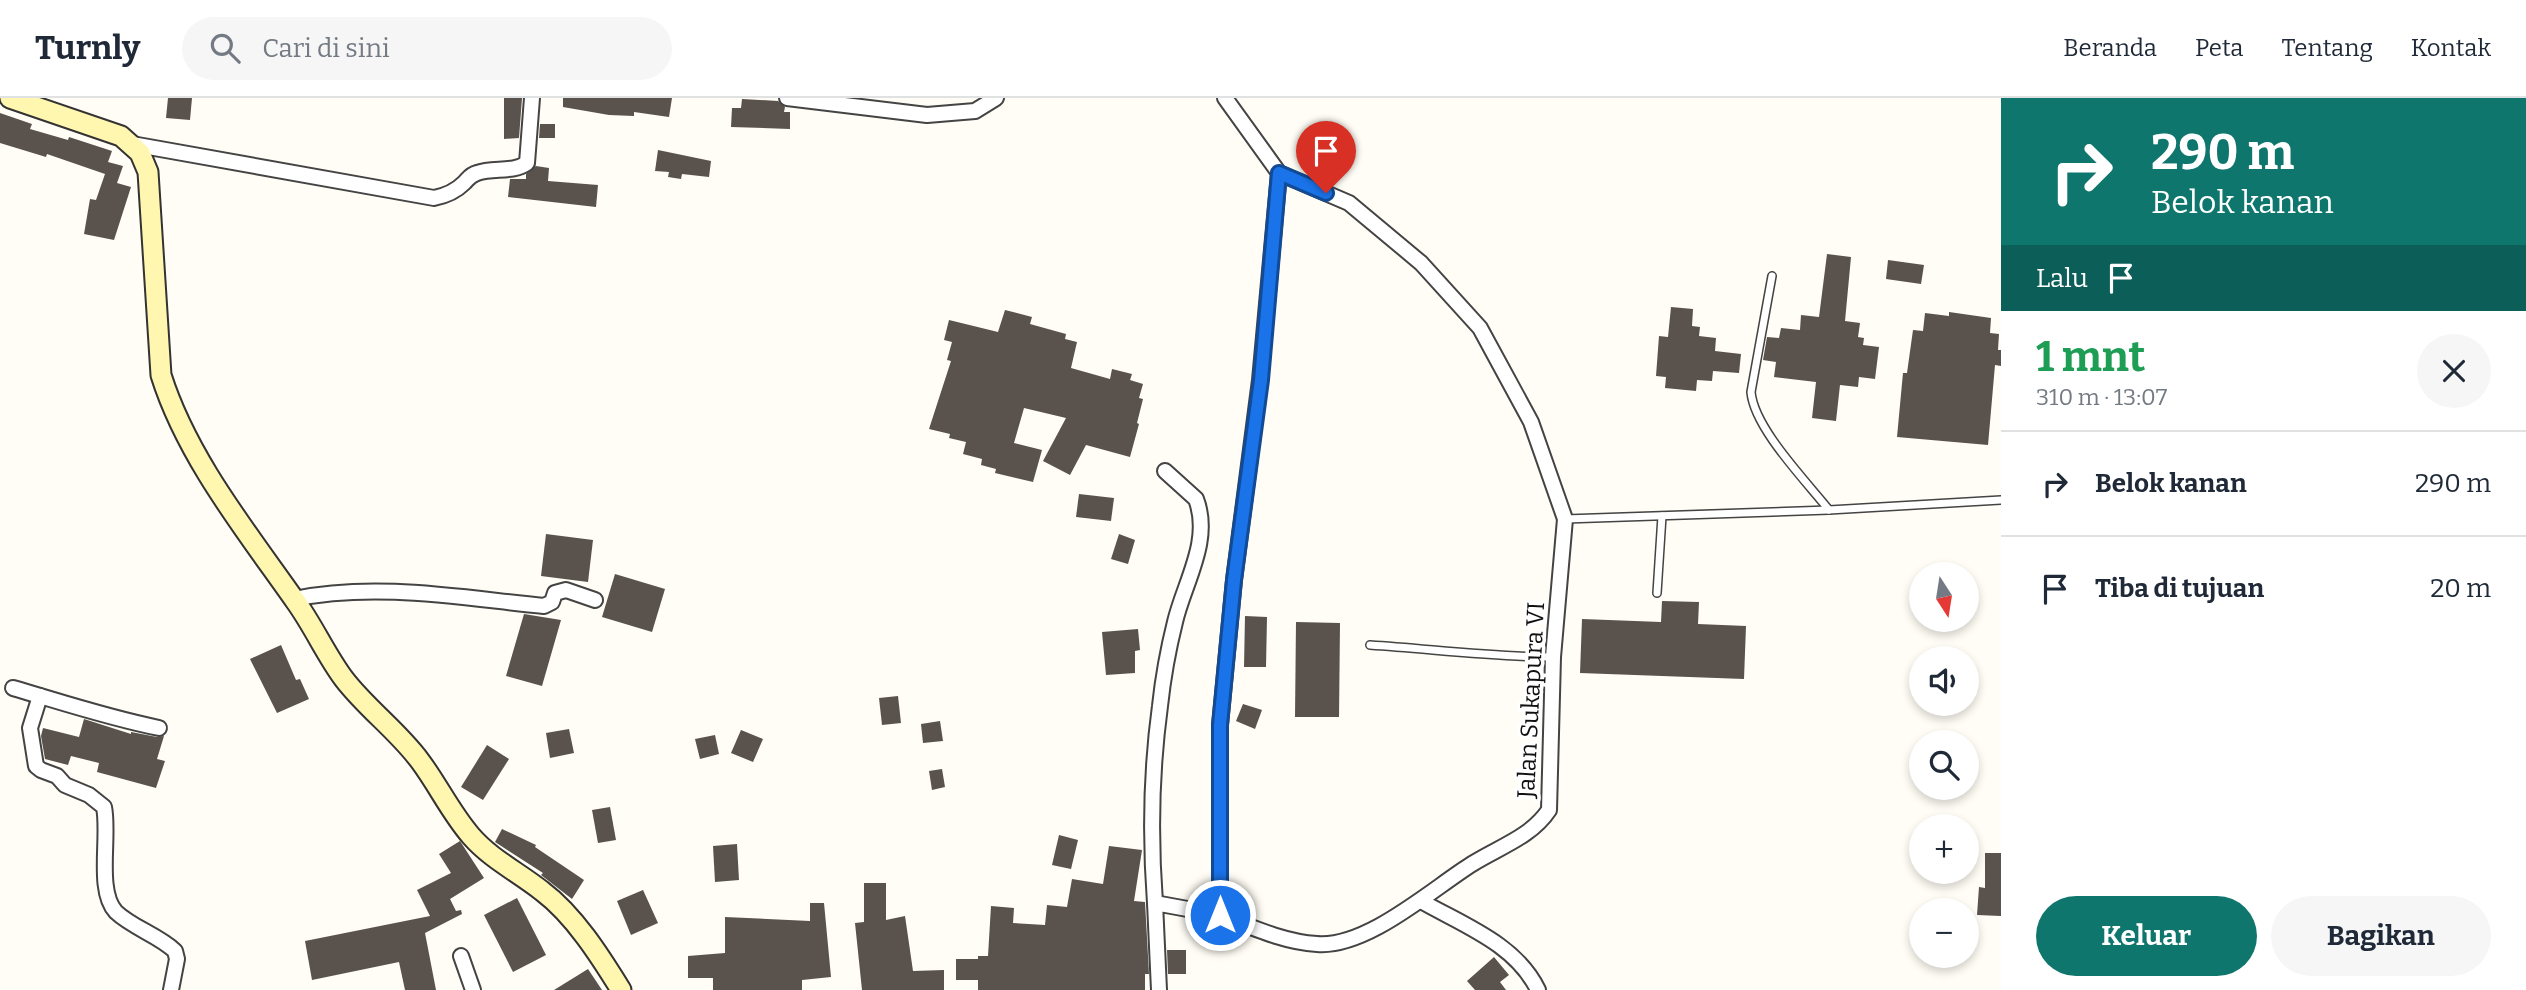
<!DOCTYPE html>
<html lang="id">
<meta charset="utf-8">
<style>
:root{--surface:#fff;--page:#f6f6f7;--text:#1f2937;--muted:#747a83;--line:#e0e1e3;--accent:#0f766e}
body{margin:0;font-family:Bitter,serif;background:var(--page);color:var(--text);height:100vh;display:flex;flex-direction:column;font-size:26px;white-space:nowrap}
*{box-sizing:border-box;margin:0}
p{font-size:23px;color:var(--muted)}
.icon{flex:none;width:38px;height:38px;fill:none;stroke:currentColor;stroke-width:2;stroke-linecap:round;stroke-linejoin:round}
.map{position:relative;flex:1;overflow:hidden}
.details{display:flex;flex-direction:column;background:var(--surface);width:525px}
.details>*{flex:none}
.banner{background:#0f766e;color:#fff;overflow:hidden}
.needle{width:46px;rotate:168deg}
.controls{position:absolute;left:1909px;top:464px;display:grid;gap:14px}
.controls a{display:grid;place-items:center;width:70px;height:70px;border-radius:50%;background:var(--surface);box-shadow:0 4px 10px #0003;font-size:35px}
.pin{position:absolute;display:grid;place-items:center;width:60px;height:60px;color:#fff;margin:-72px -30px;border-radius:50% 50% 50% 0;rotate:-45deg;box-shadow:0 0 7px #0007}
.pin .icon{rotate:45deg}
.me{position:absolute;width:77px;margin:-38px;rotate:0deg;stroke-linejoin:round;filter:drop-shadow(0 0 5px #0008)}
.turn{display:flex;align-items:center;gap:24px;height:147px;padding:0 35px;font-size:32px}
.turn .icon{width:91px;height:91px;stroke-width:2.5}
.turn b{display:block;font-size:49px;line-height:60px}
.then{display:flex;align-items:center;height:66px;padding:0 35px;background:#0003;gap:14px;font-size:26px}
.round{display:grid;place-items:center;flex:none;width:74px;height:74px;border-radius:37px;background:var(--page)}
.summary{display:flex;align-items:center;justify-content:space-between;height:119px;padding:0 35px}
h1{font-size:42px;font-weight:700;line-height:52px;color:#1e9e55}
.action{display:flex;gap:14px;margin-top:auto;padding:14px 35px}
.action a{flex:1;height:80px;border-radius:42px;background:var(--accent);color:#fff;font-size:28px;font-weight:700;line-height:80px;text-align:center}
.action a+a{background:var(--page);color:var(--text)}
ul{padding:0;list-style:none}
li{display:flex;align-items:center;gap:21px;height:105px;padding:0 35px;border-top:2px solid var(--line)}
li div{flex:1}
li b{display:block;font-size:26px}
li em{font-style:normal}
header{display:flex;align-items:center;gap:42px;box-sizing:border-box;height:98px;padding:0 35px;background:var(--surface);border-bottom:2px solid var(--line)}
header strong{font-size:33px}
nav{display:flex;gap:38px;margin-inline-start:auto;font-size:24px}
.search{width:490px;height:63px;background:var(--page);display:flex;align-items:center;gap:18px;box-sizing:border-box;padding:0 24px;border-radius:38px;color:var(--muted);font-size:26px}
main{display:flex;flex:1;min-height:0}
.map>svg:first-child{display:block}
</style>
<header>
<strong>Turnly</strong>
<div class="search"><svg class="icon" aria-label="search" viewBox="0 0 24 24"><circle cx="10" cy="10" r="6"/><path d="M15 15l6 6"/></svg>Cari di sini</div>
<nav><a>Beranda</a><a>Peta</a><a>Tentang</a><a>Kontak</a></nav>
</header>
<main>
<div class="map">
<svg width="2001" height="892" viewBox="0 0 2001 892">
<rect width="100%" height="100%" fill="#fffdf5"/>
<!-- building -->
<g fill="#5a524d">
<polygon points="168,0 192,0 190,22 166,20"/>
<polygon points="504,0 522,0 519,40 504,41"/>
<polygon points="563,0 672,0 669,19 634,14 634,18 609,17 563,9"/>
<polygon points="742,1 778,3 785,9 784,14 790,14 790,31 731,29 732,10 741,10"/>
<polygon points="0,15 32,26 30,31 68,42 69,39 112,53 108,64 123,68 117,85 131,89 114,142 84,136 90,101 96,102 105,76 47,56 46,59 0,45"/>
<polygon points="540,26 555,26 555,40 539,40"/>
<polygon points="658,52 711,63 709,79 682,76 681,81 668,79 669,74 655,73"/>
<polygon points="536,68 549,70 548,83 598,87 596,109 508,99 510,81 526,81 526,76"/>
<polygon points="1827,156 1851,159 1845,223 1860,225 1858,239 1864,240 1863,247 1879,249 1875,281 1859,279 1858,289 1840,287 1836,323 1812,320 1816,284 1774,279 1776,264 1763,262 1767,239 1779,240 1781,230 1800,232 1801,217 1819,219"/>
<polygon points="1888,162 1924,167 1921,186 1886,181"/>
<polygon points="1671,209 1693,211 1692,228 1700,229 1699,238 1716,240 1715,253 1741,256 1739,275 1713,273 1712,283 1697,282 1696,293 1665,290 1666,279 1656,278 1659,238 1668,239"/>
<polygon points="1005,212 1032,219 1030,226 1066,236 1065,241 1077,244 1071,270 1110,281 1112,271 1132,276 1130,282 1143,286 1139,300 1143,301 1137,325 1139,326 1130,359 1086,347 1070,377 1043,363 1066,320 1024,310 1014,345 1042,352 1033,384 995,375 996,371 981,367 982,361 963,356 966,344 949,340 950,336 929,331 951,263 947,262 952,244 944,242 949,222 998,234"/>
<polygon points="1949,214 1991,220 1990,235 1999,236 1998,252 2001,252 2001,268 1995,267 1988,347 1897,339 1903,275 1907,275 1913,232 1923,233 1925,215 1949,218"/>
<polygon points="1079,396 1114,400 1111,423 1076,419"/>
<polygon points="546,436 593,442 588,484 541,478"/>
<polygon points="1119,436 1135,442 1128,466 1111,461"/>
<polygon points="615,476 665,491 652,534 602,519"/>
<polygon points="1662,503 1699,504 1698,526 1746,528 1744,581 1580,575 1582,521 1661,524"/>
<polygon points="524,516 561,522 542,588 506,578"/>
<polygon points="1245,518 1267,519 1266,569 1244,569"/>
<polygon points="1296,524 1340,525 1339,619 1295,619"/>
<polygon points="1138,531 1140,552 1135,553 1135,575 1106,577 1102,534"/>
<polygon points="281,547 296,582 300,581 309,601 277,615 250,561"/>
<polygon points="898,598 901,625 882,627 879,600"/>
<polygon points="1243,606 1262,612 1255,631 1236,623"/>
<polygon points="84,621 131,636 131,634 157,639 164,638 157,661 165,663 156,690 97,674 99,665 71,658 68,667 45,661 41,638 43,630 79,639"/>
<polygon points="940,623 943,643 923,645 921,626"/>
<polygon points="569,631 574,655 550,660 546,635"/>
<polygon points="741,632 763,641 753,664 731,655"/>
<polygon points="715,637 719,656 700,661 695,641"/>
<polygon points="487,647 509,661 483,702 461,689"/>
<polygon points="942,671 945,689 932,692 929,673"/>
<polygon points="610,709 616,742 598,745 592,712"/>
<polygon points="502,731 536,747 535,749 584,782 572,801 541,777 543,775 495,744"/>
<polygon points="1059,737 1078,742 1071,771 1052,767"/>
<polygon points="460,743 484,780 450,801 456,813 461,812 462,816 425,835 436,892 405,892 399,864 312,882 305,843 430,818 417,792 451,775 439,756"/>
<polygon points="737,746 739,782 715,784 713,748"/>
<polygon points="1109,748 1142,752 1134,803 1145,804 1149,876 1145,876 1145,892 978,892 978,882 956,882 956,861 978,861 978,858 988,858 991,808 1014,810 1013,825 1045,827 1047,807 1067,809 1072,781 1103,786"/>
<polygon points="1985,755 2001,755 2001,818 1977,817 1979,789 1985,790"/>
<polygon points="864,785 886,785 886,822 905,818 913,873 944,872 944,892 862,892 855,825 864,824"/>
<polygon points="643,792 658,825 631,837 617,803"/>
<polygon points="517,800 546,857 513,874 484,817"/>
<polygon points="810,805 824,805 831,879 802,882 802,892 713,892 713,880 688,880 688,858 725,855 725,819 810,823"/>
<polygon points="1167,852 1186,852 1186,876 1168,876"/>
<polygon points="1494,859 1509,877 1500,884 1506,892 1475,892 1467,883"/>
<polygon points="588,871 602,892 554,892"/>
</g>
<g fill="none" stroke-linecap="round" stroke-linejoin="round">
<!-- lane casing -->
<g stroke="#444" stroke-width="10">
<g id="lane">
<path d="M1772 178 1751 294C1754 330 1806 383 1829 412"/>
<polyline points="1565,421 1829,412 2001,402"/>
<polyline points="1657,495 1662,418"/>
<path d="M1370 547C1432 551 1492 559 1553 559"/>
</g>
</g>
<!-- street casing -->
<g stroke="#444" stroke-width="18">
<g id="street">
<polyline points="787,0 927,17 975,13 996,0"/>
<path d="M132 46 434 100C444 98 456 93 464 85 469 80 470 77 477 75 493 69 513 75 527 65L532 0"/>
<path d="M294 501C376 484 462 500 544 508L552 504 555 495 566 492 595 502"/>
<path d="M13 590C61 604 109 620 159 630"/>
<path d="M40 598 30 630 36 668 41 672 57 678 65 687 89 697 104 709C110 738 96 793 116 814 133 830 158 837 175 853L177 861 171 892"/>
<path d="M1421 803C1463 827 1516 846 1538 892"/>
<path d="M1155 805C1150 738 1151 674 1160 608 1163 580 1168 552 1175 524 1184 485 1212 443 1196 401L1165 373"/>
<path d="M1220 817C1251 829 1284 844 1317 846 1367 850 1432 791 1472 766 1499 749 1531 739 1549 712L1553 559 1565 421 1531 324 1480 230 1421 165 1349 105 1279 75"/>
<polyline points="461,858 473,892"/>
<polyline points="1159,892 1155,805 1220,817 1220,627 1234,482 1260,282 1279,75 1225,0"/>
</g>
</g>
<!-- secondary casing -->
<g stroke="#333" stroke-width="23">
<path id="secondary" d="M10 0 121 38 140 55 148 74 161 277C187 360 247 434 296 504 314 529 326 557 344 581 367 611 398 633 420 663 438 687 451 715 471 738 491 761 518 774 542 793 574 817 600 858 621 892"/>
</g>
<!-- lane -->
<use href="#lane" stroke="#fff" stroke-width="7"/>
<!-- street -->
<use href="#street" stroke="#fff" stroke-width="14"/>
<!-- secondary -->
<use href="#secondary" stroke="#fff6b0" stroke-width="19"/>
</g>
<g fill="none" stroke-linecap="round" stroke-linejoin="round">
<!-- route casing -->
<g stroke="#114b97" stroke-width="18">
<polyline id="route" points="1220,817 1220,627 1234,482 1261,282 1279,75 1326,95"/>
</g>
<!-- route -->
<use href="#route" stroke="#1a73e8" stroke-width="12"/>
</g>
<g text-anchor="middle" stroke-width="7" stroke-linejoin="round" paint-order="stroke">
<!-- street labels -->
<g font-size="24" fill="#111" stroke="#fff">
<text transform="translate(1531 602) rotate(-87)" y="8">Jalan Sukapura VI</text>
</g>
</g>
</svg>
<div class="controls">
<a><svg class="needle" viewBox="-14 -14 28 28"><path d="M0-13l5 13h-10z" fill="#e53935"/><path d="M0 13l5-13h-10z" fill="#747a83"/></svg></a>
<a><svg class="icon" aria-label="sound" viewBox="0 0 24 24"><path d="M4 9h4l5-4v14l-5-4H4zM17 9q2 3 0 6"/></svg></a>
<a><svg class="icon" aria-label="search" viewBox="0 0 24 24"><circle cx="10" cy="10" r="6"/><path d="M15 15l6 6"/></svg></a>
<a>+</a>
<a>−</a>
</div>
<div class="pin" style="left:1326px;top:95px;background:#d93025"><svg class="icon" aria-label="arrive" viewBox="0 0 24 24"><path d="M6 21V4h12l-3 4 3 4H6"/></svg></div>
<svg class="me" style="left:1220px;top:817px" viewBox="-20 -20 40 40"><circle r="17" fill="#1a73e8" stroke="#fff" stroke-width="3"/><path d="M0-11L8 9 0 5-8 9z" fill="#fff"/></svg>
</div>
<section class="details">
<div class="banner">
<div class="turn"><svg class="icon" aria-label="right" viewBox="0 0 24 24"><path d="M7 20v-9h11M14 6l5 5-5 5"/></svg><div><b>290 m</b>Belok kanan</div></div>
<div class="then">Lalu<svg class="icon" aria-label="arrive" viewBox="0 0 24 24"><path d="M6 21V4h12l-3 4 3 4H6"/></svg></div>
</div>
<div class="summary"><div><h1>1 mnt</h1><p>310 m · 13:07</p></div><a class="round"><svg class="icon" aria-label="close" viewBox="0 0 24 24"><path d="M6 6l12 12M18 6L6 18"/></svg></a></div>
<ul>
<li><svg class="icon" aria-label="right" viewBox="0 0 24 24"><path d="M7 20v-9h11M14 6l5 5-5 5"/></svg><div><b>Belok kanan</b></div><em>290 m</em></li>
<li><svg class="icon" aria-label="arrive" viewBox="0 0 24 24"><path d="M6 21V4h12l-3 4 3 4H6"/></svg><div><b>Tiba di tujuan</b></div><em>20 m</em></li>
</ul>
<div class="action"><a>Keluar</a><a>Bagikan</a></div>
</section>
</main>
